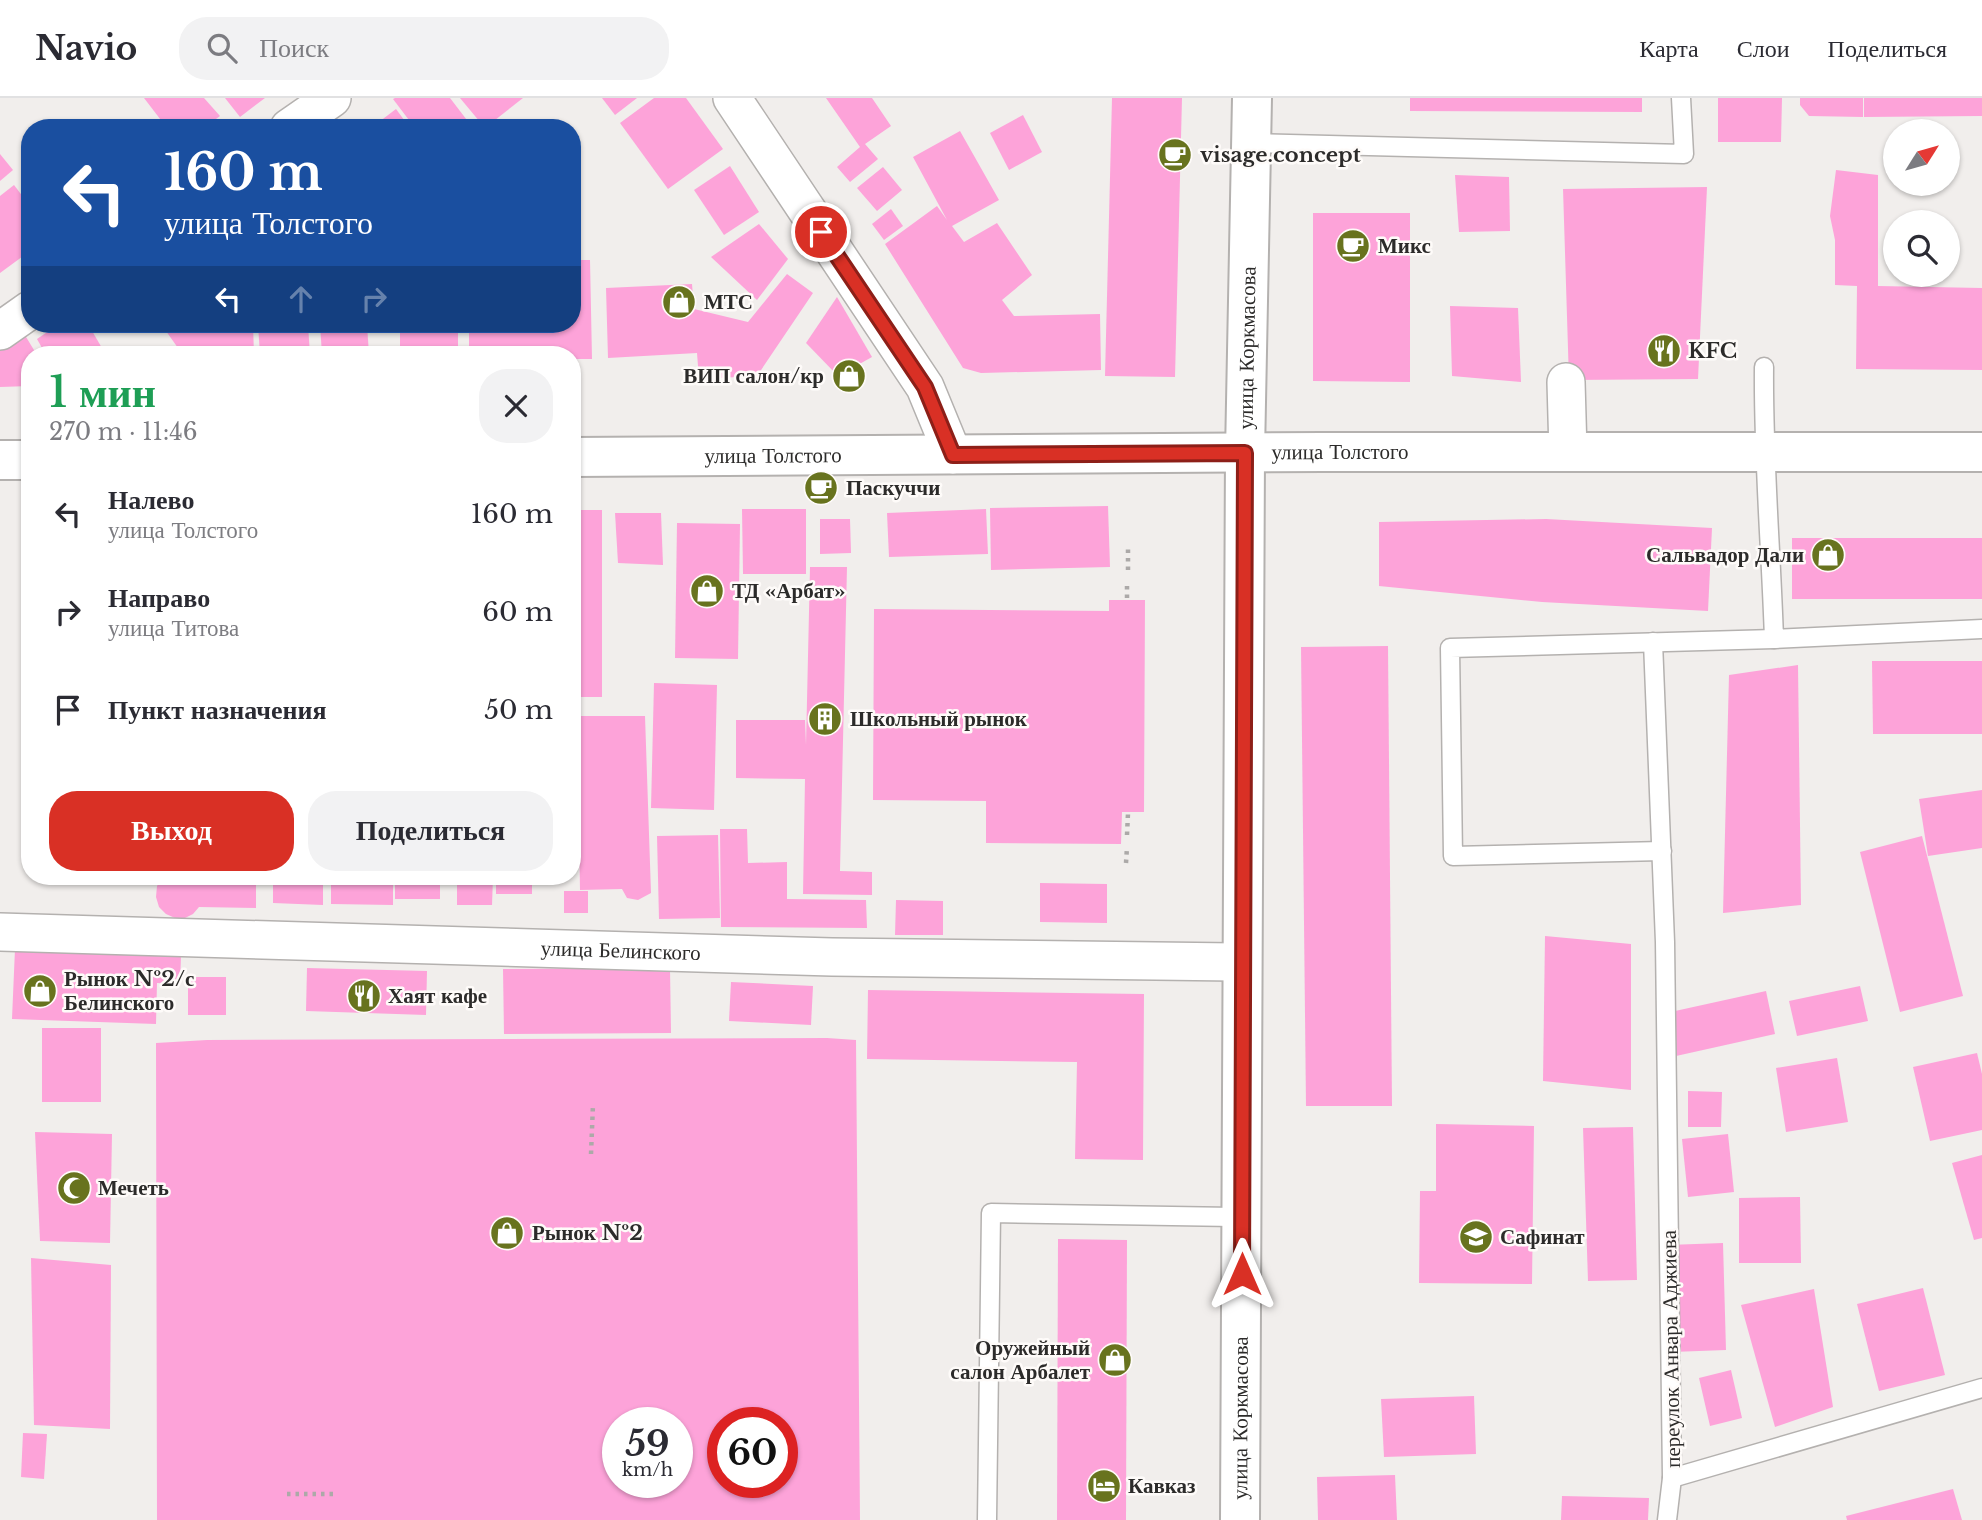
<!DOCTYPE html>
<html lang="ru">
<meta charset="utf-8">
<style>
:root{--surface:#fff;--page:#f2f2f3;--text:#2b2b33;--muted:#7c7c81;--line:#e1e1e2;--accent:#d93025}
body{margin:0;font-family:"Libre Baskerville",serif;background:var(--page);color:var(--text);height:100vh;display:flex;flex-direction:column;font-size:26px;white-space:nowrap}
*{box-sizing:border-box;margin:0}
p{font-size:23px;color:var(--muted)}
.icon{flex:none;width:38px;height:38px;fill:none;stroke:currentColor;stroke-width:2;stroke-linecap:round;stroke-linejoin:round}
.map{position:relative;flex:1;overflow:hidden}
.drawer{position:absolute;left:21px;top:248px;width:560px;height:539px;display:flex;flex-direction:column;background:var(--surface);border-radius:28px;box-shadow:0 2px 5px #0004}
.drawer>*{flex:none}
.guide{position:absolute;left:21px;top:21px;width:560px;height:214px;border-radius:28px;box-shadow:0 2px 5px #0004;background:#1a4fa0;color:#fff;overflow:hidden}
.needle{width:46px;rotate:53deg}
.buttons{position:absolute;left:1883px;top:21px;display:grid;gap:14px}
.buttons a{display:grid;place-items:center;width:77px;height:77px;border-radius:50%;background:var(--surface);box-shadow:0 2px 5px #0004;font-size:35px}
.speed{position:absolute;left:602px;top:1309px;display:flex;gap:14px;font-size:35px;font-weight:700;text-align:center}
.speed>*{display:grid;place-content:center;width:91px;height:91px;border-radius:50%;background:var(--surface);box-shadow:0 2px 5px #0004;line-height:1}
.speed small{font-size:18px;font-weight:400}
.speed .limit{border:10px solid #d22;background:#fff;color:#111}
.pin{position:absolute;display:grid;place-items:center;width:60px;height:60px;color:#fff;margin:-30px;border:4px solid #fff;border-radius:50%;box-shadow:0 2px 7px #0007}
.me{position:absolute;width:77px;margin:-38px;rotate:0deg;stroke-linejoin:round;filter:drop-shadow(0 0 5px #0008)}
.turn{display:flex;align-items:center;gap:24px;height:147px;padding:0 28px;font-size:32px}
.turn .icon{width:91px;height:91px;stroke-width:2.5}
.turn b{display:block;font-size:49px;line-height:60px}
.lanes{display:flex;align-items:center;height:66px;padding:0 28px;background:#0003;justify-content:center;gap:35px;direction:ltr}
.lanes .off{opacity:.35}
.round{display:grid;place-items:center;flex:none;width:74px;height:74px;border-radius:28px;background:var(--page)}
.summary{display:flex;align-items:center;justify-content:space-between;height:119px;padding:0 28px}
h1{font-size:42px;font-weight:600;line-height:52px;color:#1e9e55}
.button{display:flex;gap:14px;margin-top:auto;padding:14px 28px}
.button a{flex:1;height:80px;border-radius:28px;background:var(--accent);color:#fff;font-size:28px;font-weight:600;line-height:80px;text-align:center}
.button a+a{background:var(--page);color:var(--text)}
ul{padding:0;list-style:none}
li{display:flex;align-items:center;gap:21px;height:98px;padding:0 28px}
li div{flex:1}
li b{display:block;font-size:26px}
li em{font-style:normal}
header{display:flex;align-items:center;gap:42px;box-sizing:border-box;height:98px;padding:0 35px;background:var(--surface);border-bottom:2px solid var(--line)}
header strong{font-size:33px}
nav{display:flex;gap:38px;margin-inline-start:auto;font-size:24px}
.search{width:490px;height:63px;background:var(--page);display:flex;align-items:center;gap:18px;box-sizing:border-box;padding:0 24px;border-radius:28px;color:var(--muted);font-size:26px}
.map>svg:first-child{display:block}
</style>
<header>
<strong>Navio</strong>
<div class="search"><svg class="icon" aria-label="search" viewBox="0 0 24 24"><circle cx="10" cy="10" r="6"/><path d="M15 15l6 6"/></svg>Поиск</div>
<nav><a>Карта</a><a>Слои</a><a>Поделиться</a></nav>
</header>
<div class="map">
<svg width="1982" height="1422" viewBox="0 0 1982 1422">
<rect width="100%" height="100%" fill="#f1eeec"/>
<!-- building -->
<g fill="#fda3d9" fill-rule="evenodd">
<polygon points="144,0 204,0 220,18 204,30 167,30"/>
<polygon points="225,0 265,0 240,19"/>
<polygon points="395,0 450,0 473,30 415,30 393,1"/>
<polygon points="460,0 523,0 485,30"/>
<polygon points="602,0 637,0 615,17"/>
<polygon points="654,0 686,0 723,51 668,91 620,25"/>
<polygon points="826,0 872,0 891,28 865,46 878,61 850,84 837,69 860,49"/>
<polygon points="1112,0 1182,0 1175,279 1105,278"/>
<polygon points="1410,0 1642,0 1642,14 1410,13"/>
<polygon points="1718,0 1782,0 1781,44 1718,44"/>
<polygon points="1800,0 1863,0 1863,19 1809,18 1800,7"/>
<polygon points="1864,0 1982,0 1982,18 1864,19"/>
<polygon points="396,11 410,30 371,30"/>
<polygon points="1023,17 1042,54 1009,72 990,35"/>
<polygon points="960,33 999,102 952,128 964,144 997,125 1032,177 1002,202 1014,218 1100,216 1101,272 981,275 963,270 885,146 937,108 947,122 913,59"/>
<polygon points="0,56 13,72 0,83"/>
<polygon points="730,68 759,114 724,137 694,92"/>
<polygon points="883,69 902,92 877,113 857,90"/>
<polygon points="1836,72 1878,77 1878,188 1982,190 1982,272 1856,271 1857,188 1835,187 1835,142 1830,118"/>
<polygon points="1455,77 1509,79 1510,133 1459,134"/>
<polygon points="14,87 30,108 30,153 0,175 0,98"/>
<polygon points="1707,89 1698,281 1569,282 1563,91"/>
<polygon points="891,111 903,128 884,142 872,126"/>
<polygon points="1313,115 1410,115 1410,284 1313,283"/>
<polygon points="759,126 788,161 757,202 711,159"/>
<polygon points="572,162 590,162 592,261 572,261 572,257 469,257 469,226 572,226"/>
<polygon points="787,176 813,195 757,278 699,281 697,255 608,260 606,190 692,186 694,211 748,224"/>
<polygon points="837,199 872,259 838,278 806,245"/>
<polygon points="1450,208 1518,210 1521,284 1452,278"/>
<polygon points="59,226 88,226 106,257 46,257 37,241"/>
<polygon points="161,226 253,226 254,257 194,257 193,251 178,250"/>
<polygon points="258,226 308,226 310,257 260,257"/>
<polygon points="320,226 367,226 369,257 322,257"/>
<rect x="400" y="226" width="58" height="29"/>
<polygon points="23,234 37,257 30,257 30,288 0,289 0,250"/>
<polygon points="1108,408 1110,469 991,472 990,410"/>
<polygon points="742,411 806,411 806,476 743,476"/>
<polygon points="986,411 988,456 889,459 887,415"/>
<rect x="572" y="412" width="30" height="187"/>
<polygon points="615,415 661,415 663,467 618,465"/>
<polygon points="820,421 850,421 851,455 820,456"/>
<polygon points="1546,421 1712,430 1708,513 1542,504 1379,488 1379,424"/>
<polygon points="677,425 740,426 738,561 675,560"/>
<rect x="1792" y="440" width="190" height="61"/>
<polygon points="810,469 847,469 840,773 872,774 872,797 803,796 805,681 736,680 736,622 805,622 806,647"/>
<polygon points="1109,502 1145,502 1144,714 1122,714 1121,746 986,745 986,703 873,702 874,511 1109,513"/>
<polygon points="1388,548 1392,1008 1306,1008 1301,549"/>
<polygon points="1872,563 1982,563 1982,636 1873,636"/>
<polygon points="1798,567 1801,807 1723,815 1729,577"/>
<polygon points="654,585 717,587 714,712 651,710"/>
<polygon points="577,618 645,618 651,795 638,802 627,800 622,791 580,792"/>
<polygon points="1982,692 1982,750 1928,758 1919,701"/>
<polygon points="720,731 747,731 748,765 787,764 787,801 866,802 867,830 721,829"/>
<polygon points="718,737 720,820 659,821 657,738"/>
<polygon points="1922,738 1963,898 1900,914 1860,754"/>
<polygon points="163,779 256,779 256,810 199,809 193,816 185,820 175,820 166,816 159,809 156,799 157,788"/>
<polygon points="273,779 323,779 323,807 273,805"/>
<polygon points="331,779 393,779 393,807 331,806"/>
<rect x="395" y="779" width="45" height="22"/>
<polygon points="457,779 493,779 492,807 457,807"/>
<rect x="496" y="779" width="36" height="17"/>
<polygon points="1040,785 1107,786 1107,825 1040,824"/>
<rect x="564" y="793" width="24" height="22"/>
<polygon points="896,802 943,803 943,837 895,837"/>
<polygon points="1545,838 1631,846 1631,992 1543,983"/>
<polygon points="15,851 181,858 180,886 157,885 156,926 12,921"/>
<polygon points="307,870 427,873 426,917 306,913"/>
<polygon points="670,870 671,935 504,936 503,871"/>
<rect x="188" y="879" width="38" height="38"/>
<polygon points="731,884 813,888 811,927 729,923"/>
<polygon points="1860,888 1868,923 1797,938 1789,903"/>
<polygon points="868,892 1144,896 1143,1062 1075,1061 1077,964 867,961"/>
<polygon points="1766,893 1775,936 1676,958 1666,915"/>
<rect x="42" y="930" width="59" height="74"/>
<path d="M827 940 856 942 860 1422H157L156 945 207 942ZM618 1325H677V1384H618ZM723 1325H782V1384H723Z"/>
<polygon points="1977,955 1982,976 1982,1032 1930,1043 1913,969"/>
<polygon points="1837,960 1848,1024 1786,1034 1776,970"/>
<polygon points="1688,993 1722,994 1721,1029 1688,1029"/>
<polygon points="1436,1026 1534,1028 1532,1186 1419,1185 1420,1093 1436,1093"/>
<polygon points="1633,1029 1637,1182 1588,1183 1583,1030"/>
<polygon points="35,1034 112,1036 110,1145 40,1143"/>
<polygon points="1728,1036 1734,1094 1688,1099 1682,1041"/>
<polygon points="1982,1057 1982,1140 1974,1142 1952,1065"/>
<polygon points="1800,1099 1801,1165 1739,1165 1739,1100"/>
<polygon points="1058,1141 1127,1142 1126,1422 1057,1422"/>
<polygon points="1723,1145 1726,1252 1672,1254 1668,1147"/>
<polygon points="31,1160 111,1167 110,1331 34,1327"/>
<polygon points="1923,1190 1945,1277 1879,1293 1857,1206"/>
<polygon points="1814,1191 1833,1309 1775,1329 1741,1207"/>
<polygon points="1731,1272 1742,1320 1710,1328 1699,1280"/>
<polygon points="1474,1298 1476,1356 1384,1359 1381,1301"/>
<polygon points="23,1335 47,1336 44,1381 21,1379"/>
<polygon points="1395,1377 1397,1422 1318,1422 1317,1379"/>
<polygon points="1953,1391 1962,1422 1847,1422 1846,1418"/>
<polygon points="1562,1398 1649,1400 1648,1422 1561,1422"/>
</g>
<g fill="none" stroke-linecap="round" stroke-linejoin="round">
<!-- service casing -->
<g stroke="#b4b1af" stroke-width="21">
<g id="service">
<polyline points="1251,45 1684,56 1681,0"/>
<path d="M1764 269C1763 360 1771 450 1774 541L1982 531"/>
<polyline points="1653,544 1665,844 1672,1380 1982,1290"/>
<polyline points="1662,753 1453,758 1450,550 1774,541"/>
<polyline points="987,1422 991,1115 1234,1119 1242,1121"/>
<polyline points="1667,1422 1672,1380"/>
</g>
</g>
<!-- minor casing -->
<g stroke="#b4b1af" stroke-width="40">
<g id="minor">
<polyline points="732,0 925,289 953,357"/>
<polyline points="289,30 332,0"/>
<polyline points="0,233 30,212"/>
<polyline points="1566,284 1568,354"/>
<path id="s1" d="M0 834 832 859 1235 864 1242 866"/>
</g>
</g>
<!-- secondary casing -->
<g stroke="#b4b1af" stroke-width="42">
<g id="secondary">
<path id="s2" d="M572 359 1323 354H1982"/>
<polyline points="0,362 30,362"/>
</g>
</g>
<!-- primary casing -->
<g stroke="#b4b1af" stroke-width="42">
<g id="primary">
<path id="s3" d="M1240 1422 1245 355 1252 0"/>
</g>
</g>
<!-- path -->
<g stroke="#aca9a8" stroke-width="4.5" stroke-dasharray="3.5 5" stroke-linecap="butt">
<polyline points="1128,472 1128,450"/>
<polyline points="1127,500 1127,484"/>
<polyline points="1127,737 1128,715"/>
<polyline points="1126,765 1127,749"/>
<polyline points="591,1056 593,1006"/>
<polyline points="730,1392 774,1391"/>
<polyline points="287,1396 336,1396"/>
</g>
<!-- service -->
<use href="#service" stroke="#fff" stroke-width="18"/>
<!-- minor -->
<use href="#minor" stroke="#fff" stroke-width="37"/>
<!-- secondary -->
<use href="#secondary" stroke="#fff" stroke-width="38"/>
<!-- primary -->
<use href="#primary" stroke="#fff" stroke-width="38"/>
</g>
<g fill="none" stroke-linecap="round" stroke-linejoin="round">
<!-- route casing -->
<g stroke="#8d1f18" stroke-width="18">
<polyline id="route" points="821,134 925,289 953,357 1245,355 1242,1176"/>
</g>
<!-- route -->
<use href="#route" stroke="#d93025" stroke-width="12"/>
</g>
<!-- icons -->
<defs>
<g id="cafe-disc" transform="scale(1.75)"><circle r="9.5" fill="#68731e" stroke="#fefbf9"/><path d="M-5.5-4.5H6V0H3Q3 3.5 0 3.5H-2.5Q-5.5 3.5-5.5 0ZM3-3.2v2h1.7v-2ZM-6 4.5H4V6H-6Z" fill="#fff"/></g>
<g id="shop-disc" transform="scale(1.75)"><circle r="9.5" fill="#68731e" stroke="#fefbf9"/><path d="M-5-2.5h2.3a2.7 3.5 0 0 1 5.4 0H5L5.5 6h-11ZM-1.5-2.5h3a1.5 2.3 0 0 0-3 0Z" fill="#fff"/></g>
<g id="restaurant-disc" transform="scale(1.75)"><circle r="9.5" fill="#68731e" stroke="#fefbf9"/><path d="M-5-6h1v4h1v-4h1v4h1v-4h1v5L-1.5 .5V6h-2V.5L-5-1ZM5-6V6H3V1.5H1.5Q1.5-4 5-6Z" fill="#fff"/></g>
<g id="building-disc" transform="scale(1.75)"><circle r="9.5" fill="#68731e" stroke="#fefbf9"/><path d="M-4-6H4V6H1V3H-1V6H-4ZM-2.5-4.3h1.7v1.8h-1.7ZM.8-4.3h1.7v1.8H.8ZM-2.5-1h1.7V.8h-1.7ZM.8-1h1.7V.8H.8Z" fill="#fff"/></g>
<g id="mosque-disc" transform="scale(1.75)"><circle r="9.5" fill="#68731e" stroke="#fefbf9"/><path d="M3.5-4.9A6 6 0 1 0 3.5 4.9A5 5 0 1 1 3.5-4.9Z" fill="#fff"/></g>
<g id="school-disc" transform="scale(1.75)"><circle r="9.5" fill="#68731e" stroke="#fefbf9"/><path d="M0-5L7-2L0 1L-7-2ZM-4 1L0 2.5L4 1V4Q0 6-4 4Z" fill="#fff"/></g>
<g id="hotel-disc" transform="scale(1.75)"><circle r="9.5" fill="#68731e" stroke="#fefbf9"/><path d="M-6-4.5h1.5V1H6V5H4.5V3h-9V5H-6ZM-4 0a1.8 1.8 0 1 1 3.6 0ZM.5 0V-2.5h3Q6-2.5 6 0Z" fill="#fff"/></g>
</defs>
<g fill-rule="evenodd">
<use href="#cafe-disc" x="1175" y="57"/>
<use href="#cafe-disc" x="1353" y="148"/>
<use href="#shop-disc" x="679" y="204"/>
<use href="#restaurant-disc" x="1664" y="253"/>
<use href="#shop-disc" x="849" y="278"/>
<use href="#cafe-disc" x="821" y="390"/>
<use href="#shop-disc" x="1828" y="457"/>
<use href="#shop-disc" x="707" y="493"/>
<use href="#building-disc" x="825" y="621"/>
<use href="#shop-disc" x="40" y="893"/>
<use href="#restaurant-disc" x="364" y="898"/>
<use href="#mosque-disc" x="74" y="1090"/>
<use href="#shop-disc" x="507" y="1135"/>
<use href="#school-disc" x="1476" y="1139"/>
<use href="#shop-disc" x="1115" y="1262"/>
<use href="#hotel-disc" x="1104" y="1388"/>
</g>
<g text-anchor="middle" stroke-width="5" stroke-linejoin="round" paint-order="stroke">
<!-- poi labels -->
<g font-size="21" font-weight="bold" fill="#2c2b2a" stroke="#fefbf9" text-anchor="start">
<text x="1200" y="64">visage.concept</text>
<text x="1378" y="155">Микс</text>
<text x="704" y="211">МТС</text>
<text x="1688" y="260">KFC</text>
<text x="824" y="285" text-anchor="end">ВИП салон/кр</text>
<text x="846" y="397">Паскуччи</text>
<text x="1804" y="464" text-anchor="end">Сальвадор Дали</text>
<text x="732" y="500">ТД «Арбат»</text>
<text x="850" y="628">Школьный рынок</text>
<text x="64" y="888">Рынок №2/с<tspan x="64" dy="24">Белинского</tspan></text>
<text x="388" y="905">Хаят кафе</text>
<text x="98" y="1097">Мечеть</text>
<text x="532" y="1142">Рынок №2</text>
<text x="1500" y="1146">Сафинат</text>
<text x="1090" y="1257" text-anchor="end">Оружейный<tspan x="1090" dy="24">салон Арбалет</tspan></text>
<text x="1128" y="1395">Кавказ</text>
</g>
<!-- street labels -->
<g font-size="21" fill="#2c2b2a" stroke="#fefbf9">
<text dy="7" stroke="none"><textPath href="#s3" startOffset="1172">улица Коркмасова</textPath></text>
<text dy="7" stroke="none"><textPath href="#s2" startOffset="768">улица Толстого</textPath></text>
<text dy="7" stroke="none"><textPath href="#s2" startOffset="201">улица Толстого</textPath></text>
<text dy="7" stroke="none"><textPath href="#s1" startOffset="621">улица Белинского</textPath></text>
<text transform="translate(1671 1251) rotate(-91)" y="7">переулок Анвара Аджиева</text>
<text dy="7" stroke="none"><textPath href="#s3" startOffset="102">улица Коркмасова</textPath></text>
</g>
</g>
</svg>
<div class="buttons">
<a><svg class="needle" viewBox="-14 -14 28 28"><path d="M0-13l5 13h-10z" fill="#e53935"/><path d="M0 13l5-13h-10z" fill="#7c7c81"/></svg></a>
<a><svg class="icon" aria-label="search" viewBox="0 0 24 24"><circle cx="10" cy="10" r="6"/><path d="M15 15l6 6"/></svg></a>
</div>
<div class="speed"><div>59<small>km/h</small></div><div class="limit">60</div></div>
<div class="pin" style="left:821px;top:134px;background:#d93025"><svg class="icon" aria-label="arrive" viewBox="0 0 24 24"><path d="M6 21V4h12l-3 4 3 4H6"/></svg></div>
<svg class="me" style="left:1242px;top:1176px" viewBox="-20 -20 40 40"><path d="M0-17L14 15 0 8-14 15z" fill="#d93025" stroke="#fff" stroke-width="4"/></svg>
<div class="guide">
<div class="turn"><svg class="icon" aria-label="left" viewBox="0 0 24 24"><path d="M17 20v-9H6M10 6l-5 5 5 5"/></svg><div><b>160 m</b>улица Толстого</div></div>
<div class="lanes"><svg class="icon" aria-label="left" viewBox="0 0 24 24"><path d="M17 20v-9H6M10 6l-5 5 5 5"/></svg><svg class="icon off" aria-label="ahead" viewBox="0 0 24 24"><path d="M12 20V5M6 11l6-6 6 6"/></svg><svg class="icon off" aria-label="right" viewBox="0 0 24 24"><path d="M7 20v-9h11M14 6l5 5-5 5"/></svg></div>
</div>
<section class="drawer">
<div class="summary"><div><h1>1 мин</h1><p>270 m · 11:46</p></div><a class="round"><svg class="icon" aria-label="close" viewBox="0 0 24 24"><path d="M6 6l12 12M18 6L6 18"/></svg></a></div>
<ul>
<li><svg class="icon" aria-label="left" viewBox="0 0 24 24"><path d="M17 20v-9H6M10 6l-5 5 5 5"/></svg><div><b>Налево</b><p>улица Толстого</p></div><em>160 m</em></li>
<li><svg class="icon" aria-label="right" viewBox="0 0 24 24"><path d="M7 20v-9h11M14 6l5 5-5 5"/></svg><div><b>Направо</b><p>улица Титова</p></div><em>60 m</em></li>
<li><svg class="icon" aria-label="arrive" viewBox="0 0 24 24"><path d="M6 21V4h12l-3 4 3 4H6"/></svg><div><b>Пункт назначения</b></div><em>50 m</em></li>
</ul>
<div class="button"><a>Выход</a><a>Поделиться</a></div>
</section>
</div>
